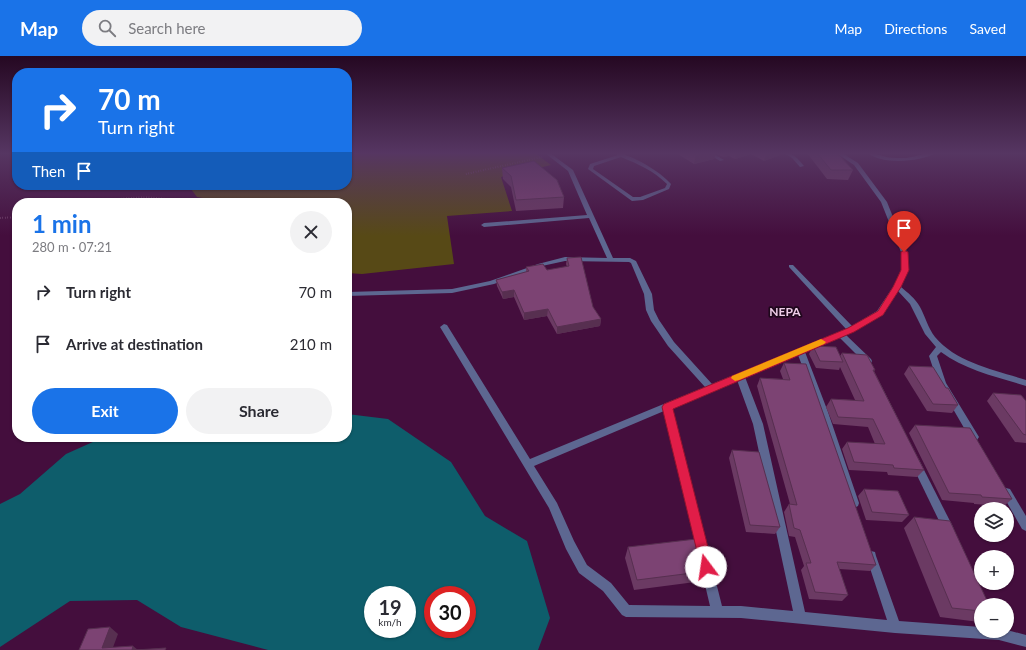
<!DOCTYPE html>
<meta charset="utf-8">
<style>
:root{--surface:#fff;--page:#f2f2f3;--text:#2b2b33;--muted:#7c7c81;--accent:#1a73e8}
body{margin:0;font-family:Lato,sans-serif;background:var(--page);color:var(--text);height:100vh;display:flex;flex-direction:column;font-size:15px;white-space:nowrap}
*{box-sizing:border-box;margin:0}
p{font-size:13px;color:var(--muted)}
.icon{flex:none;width:22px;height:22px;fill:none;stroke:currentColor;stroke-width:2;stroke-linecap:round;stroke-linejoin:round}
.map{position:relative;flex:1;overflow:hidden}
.side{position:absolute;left:12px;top:142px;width:340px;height:244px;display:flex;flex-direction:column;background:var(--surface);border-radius:16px;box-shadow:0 1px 3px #0004}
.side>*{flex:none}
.hud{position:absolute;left:12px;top:12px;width:340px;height:122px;border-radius:16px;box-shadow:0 1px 3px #0004;background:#1a73e8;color:#fff;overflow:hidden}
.fabs{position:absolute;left:974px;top:446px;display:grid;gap:8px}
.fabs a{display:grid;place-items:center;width:40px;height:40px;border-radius:50%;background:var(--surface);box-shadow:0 1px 3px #0004;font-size:20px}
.speed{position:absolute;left:364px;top:530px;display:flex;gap:8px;font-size:20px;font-weight:700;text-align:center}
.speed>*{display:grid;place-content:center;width:52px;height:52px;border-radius:50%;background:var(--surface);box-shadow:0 1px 3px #0004;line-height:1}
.speed small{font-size:10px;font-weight:400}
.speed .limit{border:6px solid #d22;background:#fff;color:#111}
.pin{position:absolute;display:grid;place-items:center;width:34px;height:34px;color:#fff;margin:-41px -17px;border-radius:50% 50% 50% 0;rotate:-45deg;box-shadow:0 0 4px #0007}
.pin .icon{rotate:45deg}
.me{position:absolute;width:44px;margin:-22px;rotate:346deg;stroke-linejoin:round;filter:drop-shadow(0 0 3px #0008)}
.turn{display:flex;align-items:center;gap:14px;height:84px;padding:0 20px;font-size:18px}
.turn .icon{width:52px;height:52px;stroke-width:2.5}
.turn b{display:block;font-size:28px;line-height:34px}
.then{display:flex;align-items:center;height:38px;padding:0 20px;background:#0003;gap:8px;font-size:15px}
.round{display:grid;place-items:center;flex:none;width:42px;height:42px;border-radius:21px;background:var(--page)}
.head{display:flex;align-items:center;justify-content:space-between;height:68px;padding:0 20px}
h1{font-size:24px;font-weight:700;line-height:30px;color:var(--accent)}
.button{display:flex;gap:8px;margin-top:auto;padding:8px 20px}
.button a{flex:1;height:46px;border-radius:24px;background:var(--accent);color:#fff;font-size:16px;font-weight:700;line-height:46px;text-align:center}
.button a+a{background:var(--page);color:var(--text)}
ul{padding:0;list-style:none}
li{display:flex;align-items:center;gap:12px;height:52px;padding:0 20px}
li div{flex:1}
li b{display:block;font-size:15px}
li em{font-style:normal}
header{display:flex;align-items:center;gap:24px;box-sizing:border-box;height:56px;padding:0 20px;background:var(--accent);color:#fff}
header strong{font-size:19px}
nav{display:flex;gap:22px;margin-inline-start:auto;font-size:14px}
.search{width:280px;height:36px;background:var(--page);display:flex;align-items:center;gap:10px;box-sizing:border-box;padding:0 14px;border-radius:22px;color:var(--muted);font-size:15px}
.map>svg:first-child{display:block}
</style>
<header>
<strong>Map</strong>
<div class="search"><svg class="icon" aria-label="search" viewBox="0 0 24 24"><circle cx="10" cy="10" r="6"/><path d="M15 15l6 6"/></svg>Search here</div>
<nav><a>Map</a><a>Directions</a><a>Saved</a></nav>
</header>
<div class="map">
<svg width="1026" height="594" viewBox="0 0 1026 594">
<rect width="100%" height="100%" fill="#440e3d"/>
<!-- green -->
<polygon fill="#574916" points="347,97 535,97 551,109 501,121 512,155 447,160 454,208 362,218 347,217 347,147 232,147 197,141 188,129 347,129"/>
<!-- water -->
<path fill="#0e5d6b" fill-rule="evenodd" d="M347 358 388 363 451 406 485 460 527 485 550 562 538 594H268L181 571 137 544 70 545 0 591V448L20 438 66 398 104 381H347ZM373 539H407V573H373ZM433 539H467V573H433Z"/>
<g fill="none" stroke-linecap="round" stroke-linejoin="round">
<!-- path -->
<g stroke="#8a5d83" stroke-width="2" stroke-dasharray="0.5 2" stroke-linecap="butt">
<polyline points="466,118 542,101"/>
<path d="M89 147C118 143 147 138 176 145L175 147"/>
<polyline points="0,162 17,161"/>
</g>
<!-- lane -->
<g fill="#5d6791" fill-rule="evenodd">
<path d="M615 97C630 97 661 116 671 128L669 133 643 144 632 145 588 113 590 108 618 99ZM621 101C638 108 654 115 667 128L665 132 640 141H633L593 113 594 110Z"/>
<polygon points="707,97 712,97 724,104 720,105"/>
<path d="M784 97C794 97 798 103 804 110L800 111 792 102Z"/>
<path d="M868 97C874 97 878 99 883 100 889 102 896 102 902 102 914 102 925 96 936 97 920 106 882 109 868 97Z"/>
</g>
<!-- street -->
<g fill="#5d6791" fill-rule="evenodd">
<path d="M545 97H550L573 114 613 202H630L636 205 652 238 654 254 659 264 674 286 712 328 846 273 789 211V209H793L852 270 877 255 893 231 902 214 901 196 881 146 854 109 836 97H842L858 107 887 146 907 196 908 214 901 231C908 237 915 242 920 251 925 260 928 272 935 281 957 307 995 314 1026 324V330C997 321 965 314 941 296L937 300 946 327 979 381 977 384 974 385 971 384 938 327 929 300 936 291 925 278 910 248 898 235 883 259 846 279 871 303 872 305 871 307H865L840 282 805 296 828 356 859 447 858 450 854 452 850 450 849 447 820 356 798 299 745 321 763 368 805 556 887 564 866 500 867 496 871 495 875 496 876 500 899 565 981 571V575L1007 574 1026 579V591L999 584 895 577 741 562 626 561 622 559 603 535 579 517 566 493 549 452 440 271 444 268 447 269 530 403 705 331 668 290 651 265 646 254 644 238 631 207 629 206 565 205 542 210 494 228 452 237 347 240V236L452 233 490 225 538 208 565 201 607 202 589 162 484 171 481 169 484 167 587 159 568 115ZM737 324 753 368 793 555 741 550H722L672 352 711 336 715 335 716 334ZM664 355 710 550 629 549 611 527 587 509 574 485 557 447 534 410Z"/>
<polygon points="916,403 919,404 953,471 954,474 953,477 949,479 945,477 911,407 913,404"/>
<polygon points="1006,432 1010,433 1026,460 1026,475 1022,473 1001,436 1002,433"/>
</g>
</g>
<!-- wall -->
<g fill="#6b3a63">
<polygon points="676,97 784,97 783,98 764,105 751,98 735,103 729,100 723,101 716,98 714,103 694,108"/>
<polygon points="807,97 837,97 853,114 848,124 827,123"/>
<polygon points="502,112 564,141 563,152 516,155 511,131 503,123"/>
<polygon points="567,202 593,251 601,263 600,270 557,278 547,260 524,264 514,241 503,243 497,230 496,224 526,216 526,211 547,214 567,211 566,208"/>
<polygon points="813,290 840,300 842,297 875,314 874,315 924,414 917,421 888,419 887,416 849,414 842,393 847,386 875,388 868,371 833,368 826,351 831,343 855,344 840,311 839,314 816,312 809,298"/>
<polygon points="784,307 876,509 870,515 839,513 848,539 842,545 809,543 801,514 804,510 795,481 789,480 784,456 789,448 790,448 757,330 760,322 783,323 780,315"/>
<polygon points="909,310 946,332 958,349 952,357 927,355 904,318"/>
<polygon points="993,337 1026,345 1026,387 1015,386 987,345"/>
<polygon points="915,369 1012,443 1004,450 974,448 974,447 942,444 909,377"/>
<polygon points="732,394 780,471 775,478 746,476 729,402"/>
<polygon points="864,433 909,459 902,466 866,464 858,440"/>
<polygon points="914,461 981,549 981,564 979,566 940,561 904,472"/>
<polygon points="628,491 708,515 703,525 634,534 625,502"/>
</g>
<!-- shaded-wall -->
<g fill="#572f50">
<polygon points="707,97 716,97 714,103 694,108 696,99"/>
<polygon points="724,97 730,97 729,100 723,101"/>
<polygon points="736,97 751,97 751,98 735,103"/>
<polygon points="766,97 784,97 783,98 764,105"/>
<polygon points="514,234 514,241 503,243 502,236"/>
<polygon points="548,253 547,260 524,264 524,257"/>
<polygon points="601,263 600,270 557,278 557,271"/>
<polygon points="110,571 118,578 112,594 102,592"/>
<polygon points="133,590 138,594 132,594"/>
</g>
<!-- building -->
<g fill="#7c4373" stroke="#572f50">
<polygon points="693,97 707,97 696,99"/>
<polygon points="817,97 837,97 853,114 831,114"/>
<polygon points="534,105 557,124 564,141 516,144 511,120 502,112"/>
<polygon points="581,201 593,251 601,263 557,271 548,253 524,257 514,234 502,236 496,224 529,215 526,211 543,208 547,214 569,210 567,202"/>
<polygon points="813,290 836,291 843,306 820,305"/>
<polygon points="842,297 867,299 875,314 873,314 924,414 894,412 893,409 854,406 847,386 885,388 873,363 838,361 831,343 864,345"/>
<polygon points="784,307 806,308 876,509 837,506 848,539 815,536 806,507 811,507 800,474 794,472 789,448 797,449 760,322 790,324"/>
<polygon points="909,310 933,311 946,332 948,332 958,349 933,348"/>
<polygon points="993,337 1021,339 1026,345 1026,379 1023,378"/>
<polygon points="915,369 970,372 1012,443 982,441 981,439 949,437"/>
<polygon points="732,394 759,396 780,471 750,469"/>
<polygon points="864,433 898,435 909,459 872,456"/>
<polygon points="914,461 950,465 989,549 981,549 981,555 952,552"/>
<polygon points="696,483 708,515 637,524 628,491"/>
<polygon points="110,571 102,592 133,590 132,594 79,594 88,573"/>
<polygon points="166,592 165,594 135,594"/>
</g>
<!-- sky -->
<linearGradient id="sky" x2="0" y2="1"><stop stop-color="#250822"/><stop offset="0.54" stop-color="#563662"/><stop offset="1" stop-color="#563662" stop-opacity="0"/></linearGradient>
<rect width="1026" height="180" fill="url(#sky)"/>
<!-- route -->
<polygon fill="#e11d48" stroke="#92132f" points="904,194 908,196 909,214 901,231 883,259 854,276 673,353 713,511 711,516 706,518 702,516 662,351 664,348 848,272 878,255 893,231 901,214 901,196"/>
<!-- slow -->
<polygon fill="#f59e0b" points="821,283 826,286 824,288 739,324 735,325 731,322 732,320"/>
<g text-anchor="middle" stroke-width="3.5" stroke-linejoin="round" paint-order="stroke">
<!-- neighbourhood labels -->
<g font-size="12" font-weight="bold" fill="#efcde8" stroke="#1e071b">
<text x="785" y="260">NEPA</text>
</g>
</g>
</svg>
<div class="fabs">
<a><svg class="icon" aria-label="layers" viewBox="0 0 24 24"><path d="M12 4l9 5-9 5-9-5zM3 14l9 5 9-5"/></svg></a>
<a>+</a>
<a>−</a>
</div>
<div class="speed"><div>19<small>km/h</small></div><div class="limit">30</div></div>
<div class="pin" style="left:904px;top:196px;background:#d93025"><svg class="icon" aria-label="arrive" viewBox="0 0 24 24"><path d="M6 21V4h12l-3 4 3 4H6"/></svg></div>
<svg class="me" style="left:706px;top:511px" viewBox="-20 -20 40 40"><circle r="19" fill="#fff"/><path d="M0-13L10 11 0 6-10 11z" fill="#e11d48"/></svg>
<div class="hud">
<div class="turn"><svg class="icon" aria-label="right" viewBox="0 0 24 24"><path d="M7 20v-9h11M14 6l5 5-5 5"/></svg><div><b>70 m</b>Turn right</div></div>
<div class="then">Then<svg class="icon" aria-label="arrive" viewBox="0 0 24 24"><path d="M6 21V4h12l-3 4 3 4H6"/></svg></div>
</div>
<section class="side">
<div class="head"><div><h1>1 min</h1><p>280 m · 07:21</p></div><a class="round"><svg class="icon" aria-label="close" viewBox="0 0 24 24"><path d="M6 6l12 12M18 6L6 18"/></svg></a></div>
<ul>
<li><svg class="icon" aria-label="right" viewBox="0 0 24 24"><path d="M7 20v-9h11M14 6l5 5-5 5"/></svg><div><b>Turn right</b></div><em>70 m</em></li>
<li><svg class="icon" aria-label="arrive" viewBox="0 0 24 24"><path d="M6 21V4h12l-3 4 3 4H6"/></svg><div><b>Arrive at destination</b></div><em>210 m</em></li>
</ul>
<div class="button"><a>Exit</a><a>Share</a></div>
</section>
</div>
